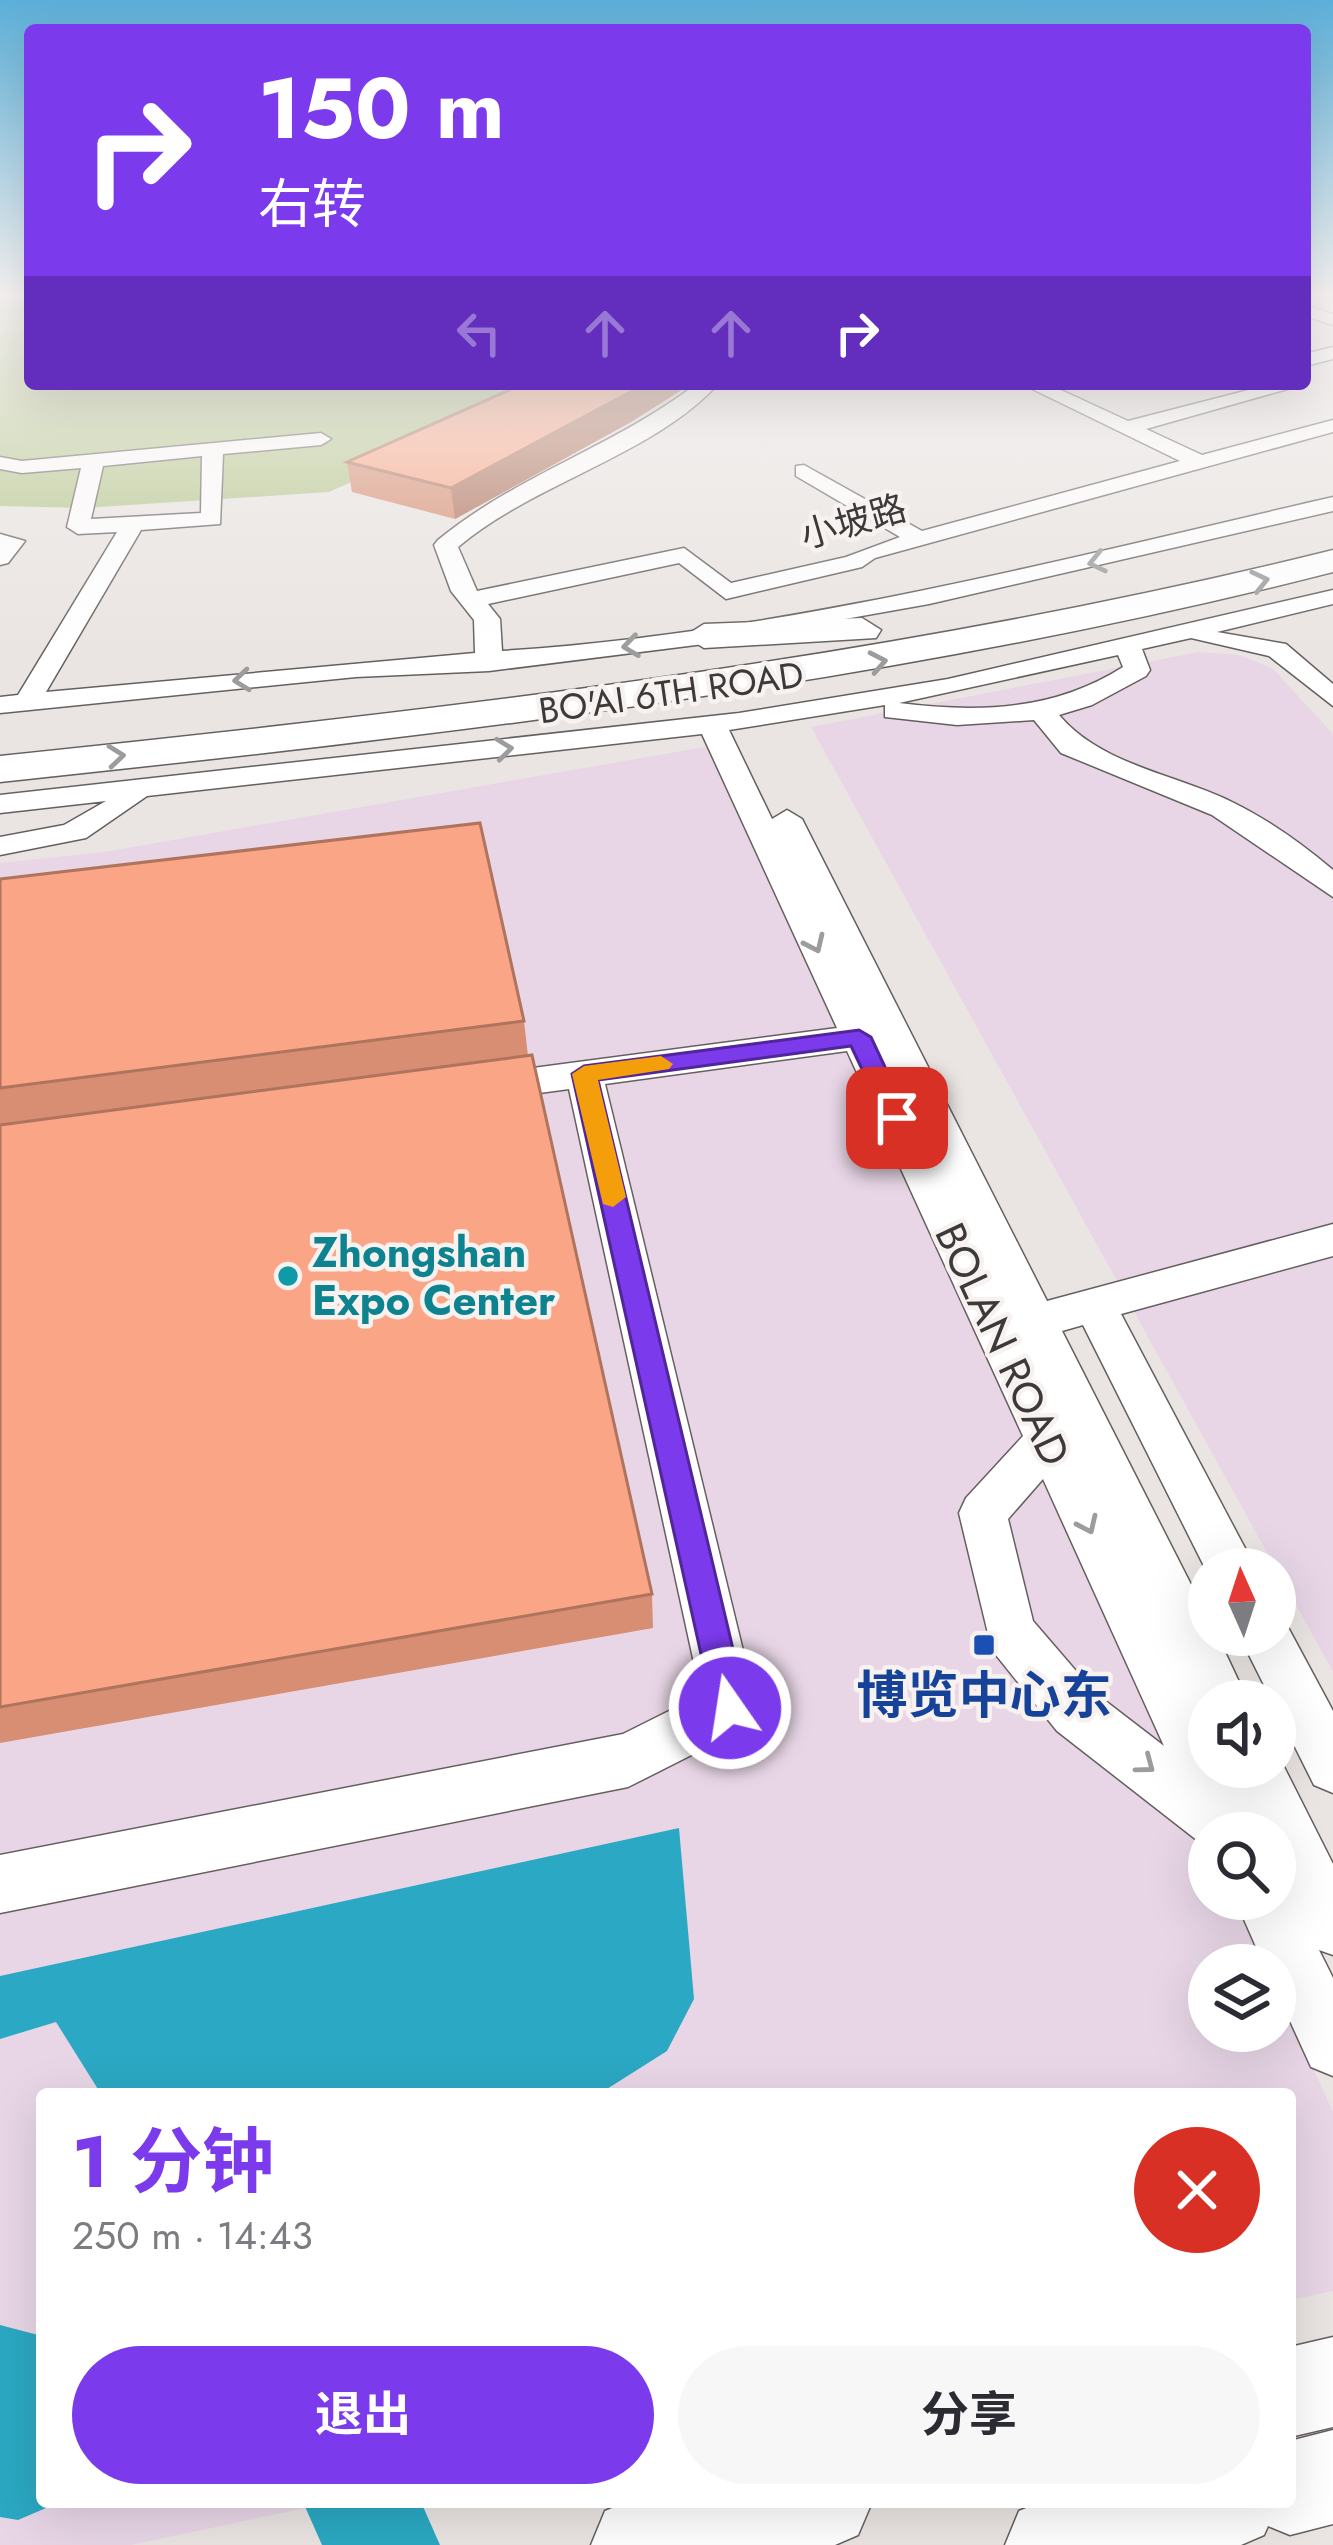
<!DOCTYPE html>
<html lang="zh">
<meta charset="utf-8">
<style>
:root{--surface:#fff;--page:#f7f7f7;--text:#2b2b33;--muted:#7c7c81;--accent:#7c3aed}
body{margin:0;font-family:Jost,"Noto Sans SC",sans-serif;background:var(--page);color:var(--text);height:100vh;display:flex;flex-direction:column;font-size:45px;white-space:nowrap}
*{box-sizing:border-box;margin:0}
p{font-size:39px;color:var(--muted)}
.icon{flex:none;width:66px;height:66px;fill:none;stroke:currentColor;stroke-width:2;stroke-linecap:round;stroke-linejoin:round}
.map{position:relative;flex:1;overflow:hidden}
.details{position:absolute;left:36px;top:2088px;width:1260px;height:420px;display:flex;flex-direction:column;background:var(--surface);border-radius:12px;box-shadow:0 12px 48px #0002}
.details>*{flex:none}
.top-card{position:absolute;left:24px;top:24px;width:1287px;height:366px;border-radius:12px;box-shadow:0 12px 48px #0002;background:#7c3aed;color:#fff;overflow:hidden}
.needle{width:78px;rotate:357deg}
.fabs{position:absolute;left:1188px;top:1548px;display:grid;gap:24px}
.fabs a{display:grid;place-items:center;width:108px;height:108px;border-radius:50%;background:var(--surface);box-shadow:0 12px 48px #0002;font-size:60px}
.pin{position:absolute;display:grid;place-items:center;width:102px;height:102px;color:#fff;margin:-51px;border-radius:24px;box-shadow:0 6px 18px #0006}
.me{position:absolute;width:132px;margin:-66px;rotate:347deg;stroke-linejoin:round;filter:drop-shadow(0 0 9px #0008)}
.turn{display:flex;align-items:center;gap:42px;height:252px;padding:0 36px;font-size:54px}
.turn .icon{width:156px;height:156px;stroke-width:2.5}
.turn b{display:block;font-size:84px;line-height:102px}
.lanes{display:flex;align-items:center;height:114px;padding:0 36px;background:#0003;justify-content:center;gap:60px;direction:ltr}
.lanes .off{opacity:.35}
.round{display:grid;place-items:center;flex:none;width:126px;height:126px;border-radius:63px;background:var(--page)}
.overview{display:flex;align-items:center;justify-content:space-between;height:204px;padding:0 36px}
h1{font-size:72px;font-weight:700;line-height:90px;color:var(--accent)}
.cta{display:flex;gap:24px;margin-top:auto;padding:24px 36px}
.cta a{flex:1;height:138px;border-radius:72px;background:var(--accent);color:#fff;font-size:48px;font-weight:700;line-height:138px;text-align:center}
.cta a+a{background:var(--page);color:var(--text)}
.map>svg:first-child{display:block}
</style>
<div class="map">
<svg width="1333" height="2545" viewBox="0 0 1333 2545">
<rect width="100%" height="100%" fill="#eae5e3"/>
<!-- commercial -->
<g fill="#e8d6e6">
<polygon points="1199,652 1240,655 1273,669 1333,734 1333,1672 811,727"/>
<polygon points="710,746 1209,1840 1209,1899 1236,1899 1266,1965 1209,1965 1209,2031 1275,2031 1275,1985 1333,2112 1333,2291 1290,2300 1290,2094 42,2094 42,2502 334,2502 131,2545 0,2545 0,863 104,852"/>
</g>
<!-- green -->
<polygon fill="#b5c78c" points="0,295 30,295 30,384 570,384 329,492 84,508 0,506"/>
<!-- water -->
<g fill="#2ba8c3">
<polygon points="679,1828 694,1999 667,2051 599,2094 101,2094 56,2022 0,2039 0,1976"/>
<polygon points="0,2325 42,2336 42,2502 60,2502 18,2520 0,2517"/>
</g>
<g fill="none" stroke-linecap="round" stroke-linejoin="round">
<!-- river -->
<polygon fill="#2ba8c3" fill-rule="evenodd" points="303,2502 421,2502 440,2545 322,2545"/>
<!-- minor casing -->
<g stroke="#65605f" stroke-width="3">
<g id="minor">
<polygon points="1305,305 1333,314 1333,325 1305,316"/>
<polygon points="1333,347 1333,359 1305,366 1305,354"/>
<path d="M696 384H718C652 456 535 482 458 547L477 591 684 548 731 583 846 557 900 537 796 476V466L804 465 922 531 1180 461 1022 384H1048L1128 421 1272 384H1305L1146 429 1202 455 1333 420V432L875 558 862 567 726 599 679 563 488 604 500 619 502 651C783 633 1059 560 1333 497V511L929 604 704 644 489 671 356 677 0 713V697L18 695 117 532 78 534 67 527 81 468 22 473 0 469V457L22 461 321 433 331 439 321 445 223 454 220 524 141 530 46 692 475 653 474 620 451 591 434 545 438 540C517 475 616 446 696 384ZM202 456 201 513 91 519 103 466Z"/>
<polygon points="0,534 25,541 8,563 0,565"/>
<path d="M1333 590V604L1217 632 1286 644 1333 684V706L1269 656 1191 638 1142 649 1150 670 1146 676 1092 705 1059 715C1101 765 1175 774 1232 802 1269 820 1302 844 1333 870V897L1212 815 1061 753 1034 720 957 725 885 717V705L729 730 772 819 787 810 802 819 1047 1301 1333 1224V1256L1121 1314 1256 1569H1209V1576L1083 1325 1062 1331 1209 1620V1635H1217L1248 1701H1209V1767H1275V1749L1333 1864V1955L1319 1950 1333 1978V2076L1311 2067 1275 1988V1965H1264L1235 1899H1275V1833H1209L1207 1848 1057 1731 992 1650 959 1513 966 1498 1023 1436 847 1051 605 1084 757 1708 749 1726 628 1787 0 1913V1855L623 1734 701 1695 569 1089 480 1101 467 1097 461 1088 467 1079 480 1075 837 1028 702 734 147 796 86 838 0 855V837L64 825 106 801 0 813V795L739 713 948 679ZM1118 655 1123 667C1054 711 978 713 899 703ZM1043 1479 1164 1746 1095 1693 1033 1621 1008 1519Z"/>
<polygon points="1275,1615 1283,1618 1333,1711 1333,1793 1314,1785 1239,1635 1275,1635"/>
</g>
</g>
<!-- major casing -->
<g stroke="#65605f" stroke-width="3">
<g id="major">
<polygon points="1333,2337 1333,2427 1290,2437 1290,2347"/>
<polygon points="1333,2430 1333,2524 1290,2535 1268,2526 1264,2535 1241,2545 1005,2545 1019,2511 1041,2502 1290,2502 1290,2441"/>
<polygon points="627,2502 872,2502 858,2535 835,2545 591,2545 605,2511"/>
</g>
</g>
<!-- highway casing -->
<g stroke="#65605f" stroke-width="3">
<g id="highway">
<path d="M1333 550V572C894 684 449 734 0 782V756C449 709 894 659 1333 550Z"/>
<polygon points="862,618 881,630 876,638 704,648 685,636 704,624"/>
</g>
</g>
<!-- minor -->
<use href="#minor" fill="#fff" fill-rule="evenodd"/>
<!-- major -->
<use href="#major" fill="#fff" fill-rule="evenodd"/>
<!-- highway -->
<use href="#highway" fill="#fff" fill-rule="evenodd"/>
</g>
<!-- wall -->
<g fill="#d78e72">
<polygon points="523,384 691,384 631,422 455,519 352,492 347,462"/>
<polygon points="0,879 524,1021 528,1056 652,1594 653,1628 0,1743"/>
</g>
<!-- shaded-wall -->
<polygon fill="#af745d" points="645,384 691,384 631,422 455,519 451,488"/>
<!-- building -->
<g fill="#faa585" stroke="#af745d" stroke-width="3">
<polygon points="523,384 645,384 451,488 347,462"/>
<polygon points="480,823 524,1021 0,1088 0,879"/>
<polygon points="532,1055 652,1594 0,1707 0,1125"/>
</g>
<!-- one-way arrows -->
<defs><path id="oneway-chevron" d="M-2-3.5L2.5 0L-2 3.5" fill="none" stroke-width="1.6" stroke-linecap="round" stroke-linejoin="round" transform="scale(3)"/></defs>
<g stroke="#9d9c9c">
<use href="#oneway-chevron" transform="translate(1097 562) rotate(167)"/>
<use href="#oneway-chevron" transform="translate(1260 581) rotate(-13)"/>
<use href="#oneway-chevron" transform="translate(631 646) rotate(172)"/>
<use href="#oneway-chevron" transform="translate(878 662) rotate(-11)"/>
<use href="#oneway-chevron" transform="translate(242 680) rotate(174)"/>
<use href="#oneway-chevron" transform="translate(504 749) rotate(-7)"/>
<use href="#oneway-chevron" transform="translate(116 756) rotate(-6)"/>
<use href="#oneway-chevron" transform="translate(815 944) rotate(65)"/>
<use href="#oneway-chevron" transform="translate(1088 1525) rotate(65)"/>
<use href="#oneway-chevron" transform="translate(1146 1765) rotate(37)"/>
</g>
<!-- sky -->
<linearGradient id="sky" x2="0" y2="1"><stop stop-color="#5cafd9"/><stop offset="0.45" stop-color="#f6f3f2"/><stop offset="1" stop-color="#f6f3f2" stop-opacity="0"/></linearGradient>
<rect width="1333" height="652" fill="url(#sky)"/>
<!-- route -->
<polygon fill="#7c3aed" stroke="#51269a" stroke-width="3" points="859,1030 871,1037 909,1118 905,1124 888,1124 851,1046 598,1080 747,1708 742,1720 730,1725 718,1720 713,1708 572,1074 584,1066"/>
<!-- slow -->
<polygon fill="#f59e0b" points="661,1056 673,1064 669,1069 598,1080 626,1197 613,1207 603,1204 572,1074 584,1066"/>
<!-- markers -->
<circle fill="#0f9aa8" stroke="#f7f2f0" stroke-width="4.5" cx="288" cy="1276" r="12"/>
<rect fill="#1a4fb4" stroke="#f7f2f0" stroke-width="4.5" x="972" y="1633" width="24" height="24" rx="6"/>
<g text-anchor="middle" stroke-width="9" stroke-linejoin="round" paint-order="stroke">
<!-- far-street labels -->
<g font-size="36" fill="#3b3939" stroke="#f7f2f0">
<text transform="translate(853 521) rotate(-16)" y="13">小坡路</text>
<text transform="translate(671 692) rotate(-8)" y="13">BO'AI 6TH ROAD</text>
</g>
<!-- culture labels -->
<g font-size="42" font-weight="bold" fill="#0d838f" stroke="#f7f2f0" text-anchor="start">
<text x="312" y="1267">Zhongshan<tspan x="312" dy="48">Expo Center</tspan></text>
</g>
<!-- street labels -->
<g font-size="42" fill="#3b3939" stroke="#f7f2f0">
<text transform="translate(1003 1344) rotate(65)" y="15">BOLAN ROAD</text>
</g>
<!-- near-transit labels -->
<g font-size="51" font-weight="bold" fill="#164399" stroke="#f7f2f0">
<text x="984" y="1713">博览中心东</text>
</g>
</g>
</svg>
<div class="fabs">
<a><svg class="needle" viewBox="-14 -14 28 28"><path d="M0-13l5 13h-10z" fill="#e53935"/><path d="M0 13l5-13h-10z" fill="#7c7c81"/></svg></a>
<a><svg class="icon" aria-label="sound" viewBox="0 0 24 24"><path d="M4 9h4l5-4v14l-5-4H4zM17 9q2 3 0 6"/></svg></a>
<a><svg class="icon" aria-label="search" viewBox="0 0 24 24"><circle cx="10" cy="10" r="6"/><path d="M15 15l6 6"/></svg></a>
<a><svg class="icon" aria-label="layers" viewBox="0 0 24 24"><path d="M12 4l9 5-9 5-9-5zM3 14l9 5 9-5"/></svg></a>
</div>
<div class="pin" style="left:897px;top:1118px;background:#d93025"><svg class="icon" aria-label="arrive" viewBox="0 0 24 24"><path d="M6 21V4h12l-3 4 3 4H6"/></svg></div>
<svg class="me" style="left:730px;top:1708px" viewBox="-20 -20 40 40"><circle r="17" fill="#7c3aed" stroke="#fff" stroke-width="3"/><path d="M0-11L8 9 0 5-8 9z" fill="#fff"/></svg>
<div class="top-card">
<div class="turn"><svg class="icon" aria-label="right" viewBox="0 0 24 24"><path d="M7 20v-9h11M14 6l5 5-5 5"/></svg><div><b>150 m</b>右转</div></div>
<div class="lanes"><svg class="icon off" aria-label="left" viewBox="0 0 24 24"><path d="M17 20v-9H6M10 6l-5 5 5 5"/></svg><svg class="icon off" aria-label="ahead" viewBox="0 0 24 24"><path d="M12 20V5M6 11l6-6 6 6"/></svg><svg class="icon off" aria-label="ahead" viewBox="0 0 24 24"><path d="M12 20V5M6 11l6-6 6 6"/></svg><svg class="icon" aria-label="right" viewBox="0 0 24 24"><path d="M7 20v-9h11M14 6l5 5-5 5"/></svg></div>
</div>
<section class="details">
<div class="overview"><div><h1>1 分钟</h1><p>250 m · 14:43</p></div><a class="round" style="background:#d93025;color:#fff"><svg class="icon" aria-label="close" viewBox="0 0 24 24"><path d="M6 6l12 12M18 6L6 18"/></svg></a></div>
<div class="cta"><a>退出</a><a>分享</a></div>
</section>
</div>
